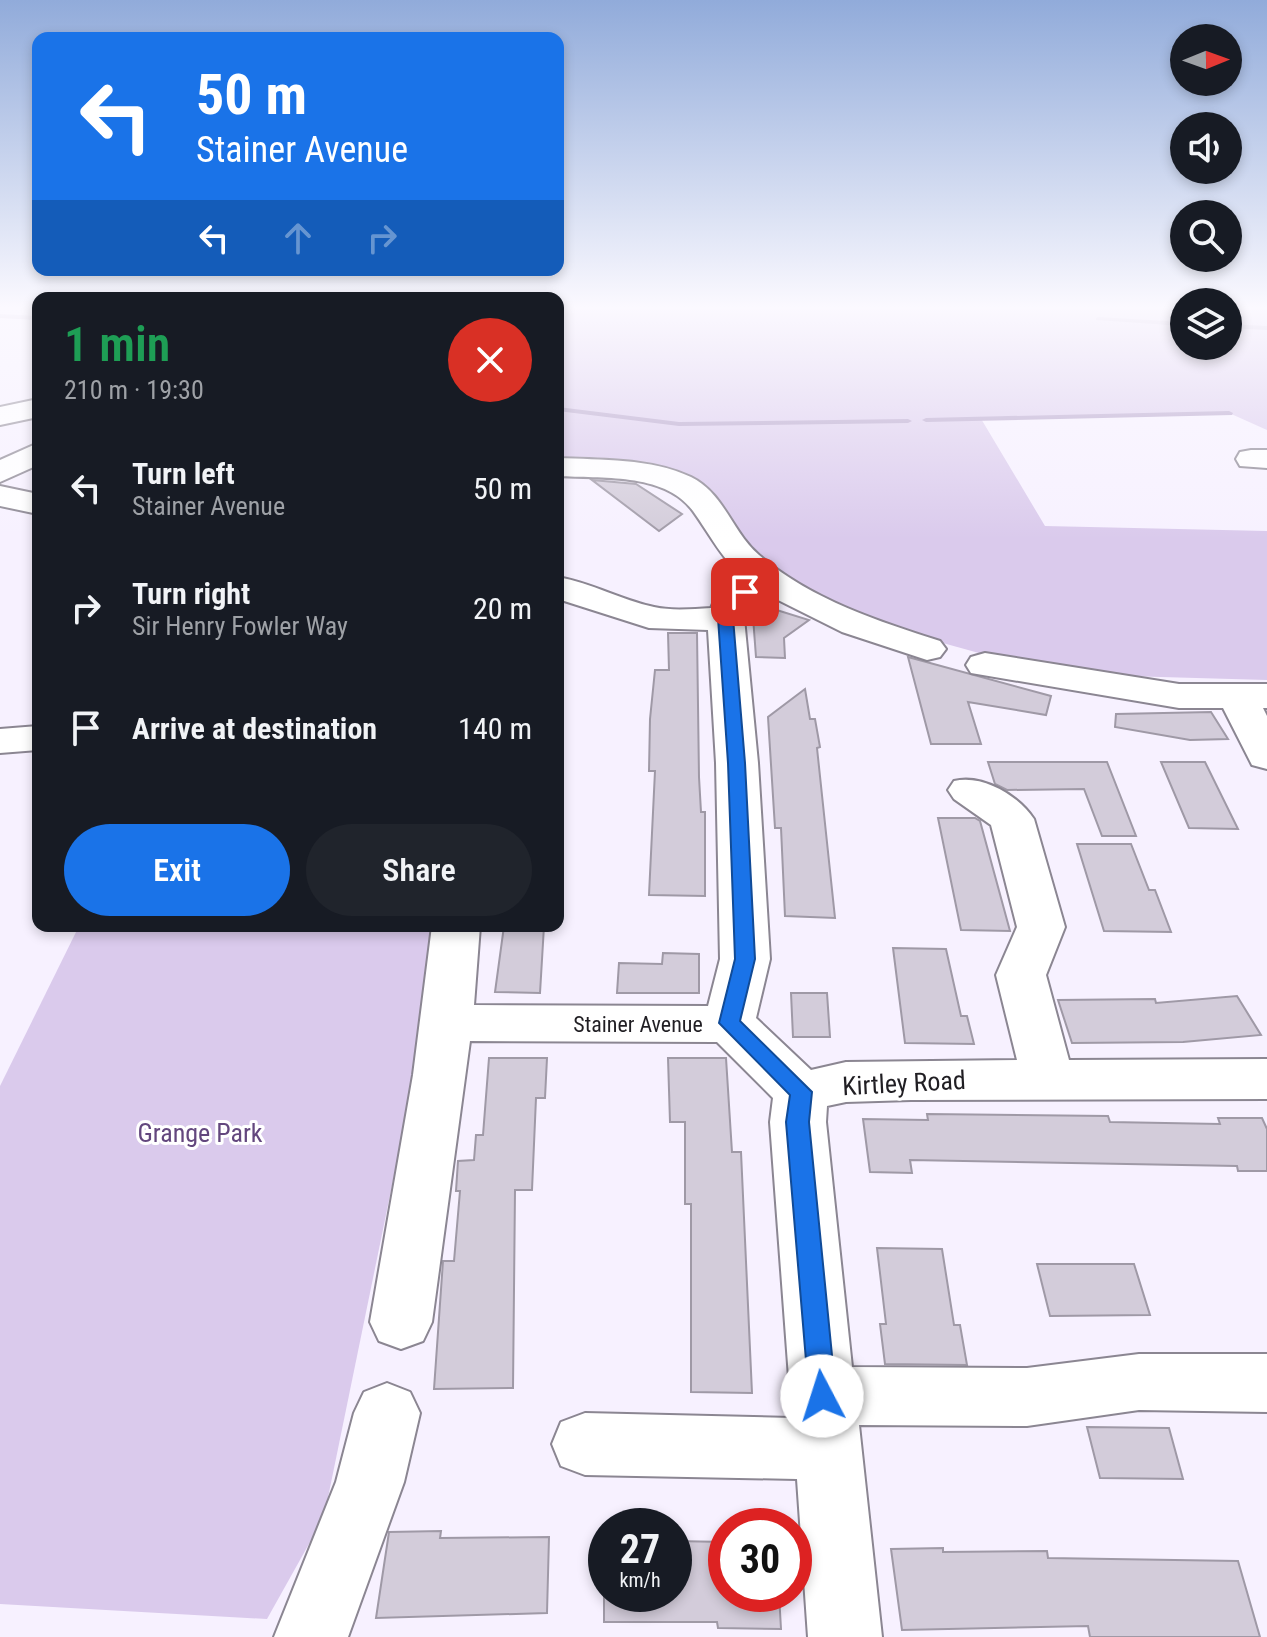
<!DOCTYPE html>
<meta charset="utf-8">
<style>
:root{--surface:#171b24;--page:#20242c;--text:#f1f3f6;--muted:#9ea1a6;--accent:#1a73e8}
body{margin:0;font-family:"Roboto Condensed",sans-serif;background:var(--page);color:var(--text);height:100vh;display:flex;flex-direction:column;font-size:30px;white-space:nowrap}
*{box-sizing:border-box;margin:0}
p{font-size:26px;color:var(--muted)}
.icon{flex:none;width:44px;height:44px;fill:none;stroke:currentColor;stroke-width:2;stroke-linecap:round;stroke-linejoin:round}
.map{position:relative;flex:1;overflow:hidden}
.side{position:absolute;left:32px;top:292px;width:532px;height:640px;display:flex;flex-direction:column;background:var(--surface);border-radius:16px;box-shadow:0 4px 12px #0003}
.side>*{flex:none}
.guide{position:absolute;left:32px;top:32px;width:532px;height:244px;border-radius:16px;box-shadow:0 4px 12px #0003;background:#1a73e8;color:#fff;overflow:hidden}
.needle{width:52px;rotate:89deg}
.fabs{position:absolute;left:1170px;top:24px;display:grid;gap:16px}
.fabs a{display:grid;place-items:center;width:72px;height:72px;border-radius:50%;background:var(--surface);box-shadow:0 4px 12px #0003;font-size:40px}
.speed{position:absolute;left:588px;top:1508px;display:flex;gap:16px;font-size:40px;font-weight:700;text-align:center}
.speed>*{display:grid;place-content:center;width:104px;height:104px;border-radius:50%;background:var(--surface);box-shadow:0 4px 12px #0003;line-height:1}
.speed small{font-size:20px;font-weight:400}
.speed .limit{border:12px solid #d22;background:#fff;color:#111}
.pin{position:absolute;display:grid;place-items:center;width:68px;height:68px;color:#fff;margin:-34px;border-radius:16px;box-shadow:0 4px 12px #0006}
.me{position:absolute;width:88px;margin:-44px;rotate:355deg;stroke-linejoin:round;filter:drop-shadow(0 0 6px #0008)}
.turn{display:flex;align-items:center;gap:28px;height:168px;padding:0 32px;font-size:36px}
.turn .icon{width:104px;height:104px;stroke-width:2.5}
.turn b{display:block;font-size:56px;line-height:68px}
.lanes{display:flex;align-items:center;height:76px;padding:0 32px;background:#0003;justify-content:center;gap:40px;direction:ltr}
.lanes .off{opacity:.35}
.round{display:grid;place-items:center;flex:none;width:84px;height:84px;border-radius:42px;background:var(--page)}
.overview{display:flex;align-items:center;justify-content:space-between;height:136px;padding:0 32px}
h1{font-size:48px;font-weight:600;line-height:60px;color:#1e9e55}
.button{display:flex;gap:16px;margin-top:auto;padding:16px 32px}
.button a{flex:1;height:92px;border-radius:48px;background:var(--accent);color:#fff;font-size:32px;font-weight:600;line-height:92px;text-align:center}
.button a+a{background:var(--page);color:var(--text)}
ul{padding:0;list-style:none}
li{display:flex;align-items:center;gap:24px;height:120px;padding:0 32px}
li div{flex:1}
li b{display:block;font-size:30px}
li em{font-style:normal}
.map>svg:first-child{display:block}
</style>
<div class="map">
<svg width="1267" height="1637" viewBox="0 0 1267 1637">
<rect width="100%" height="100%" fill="#f7f1ff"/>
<!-- green -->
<g fill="#dacaec">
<polygon points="558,309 1184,309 1184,346 1228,346 1228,309 1267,309 1267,430 1229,413 980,417 1045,526 1267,531 1267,680 1090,675 997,658 903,632 841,610 789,579 746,541 704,484 678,473 558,464"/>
<polygon points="79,926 434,926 420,1049 324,1517 267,1619 0,1604 0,1086"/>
</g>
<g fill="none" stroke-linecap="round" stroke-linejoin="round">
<!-- stream -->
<g fill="#b09dc6" fill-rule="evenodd">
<polygon points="0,314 38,316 38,320 0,318"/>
<polygon points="1098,317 1184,322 1184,326 1096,320 1096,318"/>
<polygon points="1228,324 1267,326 1267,330 1228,328"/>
<polygon points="558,407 679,422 908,419 912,421 908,423 679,426 558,411"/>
<polygon points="1229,411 1233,413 1232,415 926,422 922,420 926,418"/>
</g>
</g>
<!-- building -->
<g fill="#d3ccda" stroke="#9f99a6" stroke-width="2">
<polygon points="592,480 636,484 682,514 659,531"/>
<polygon points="767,607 809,620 784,638 785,658 756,657 753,617"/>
<polygon points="668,633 697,633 699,777 701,812 705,812 705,896 649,895 655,771 649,771 650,719 655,670 669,670"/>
<polygon points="908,657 1051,696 1046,715 968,702 981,744 931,744"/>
<polygon points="805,689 810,719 815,719 820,747 817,748 835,918 785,916 781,828 775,828 768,717"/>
<polygon points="1211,712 1228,739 1190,740 1115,727 1116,714"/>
<polygon points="988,762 1107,762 1136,836 1102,836 1084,789 1007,790 995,784"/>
<polygon points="1161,762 1205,762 1238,829 1189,828"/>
<polygon points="938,818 975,818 980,821 1010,931 961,930"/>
<polygon points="1077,844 1131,844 1149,890 1155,890 1171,932 1104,931"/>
<polygon points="504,926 544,926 540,993 495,992"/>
<polygon points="893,948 946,949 961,1016 967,1016 974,1044 905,1043"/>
<polygon points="663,953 699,954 699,993 617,993 619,963 662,964"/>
<polygon points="791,993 827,993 830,1037 793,1037"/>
<polygon points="1237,996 1261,1035 1183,1042 1072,1043 1058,1000 1155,999 1156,1003"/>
<polygon points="489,1058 547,1058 545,1098 536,1098 532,1190 515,1190 513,1388 434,1389 443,1261 454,1261 460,1191 456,1191 458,1161 474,1160 476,1135 483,1135"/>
<polygon points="668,1058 726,1058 732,1152 741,1152 752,1393 691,1392 691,1204 685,1204 685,1122 670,1122"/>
<polygon points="927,1114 1108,1116 1110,1122 1220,1124 1218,1118 1262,1118 1267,1129 1267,1171 1238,1171 1237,1166 910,1160 912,1173 870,1172 863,1119 928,1120"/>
<polygon points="877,1248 942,1249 954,1325 960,1325 967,1365 885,1364 880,1324 886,1324"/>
<polygon points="1037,1264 1134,1264 1150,1315 1050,1316"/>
<polygon points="1087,1427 1169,1428 1183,1479 1100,1478"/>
<polygon points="441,1531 440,1538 549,1537 547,1613 376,1618 389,1532"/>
<polygon points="674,1541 726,1542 726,1594 779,1594 781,1629 718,1628 717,1622 604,1622 604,1594 674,1594"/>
<polygon points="943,1548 943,1552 1047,1551 1048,1558 1238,1561 1260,1637 1090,1637 1088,1626 902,1630 891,1549"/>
</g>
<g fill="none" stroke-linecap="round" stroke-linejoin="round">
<!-- minor casing -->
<g stroke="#8b8692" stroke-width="4">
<g id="minor">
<polygon points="38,399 38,417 0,425 0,407"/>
<polygon points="38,443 38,465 0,482 0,460"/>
<polygon points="1251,450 1267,450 1267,468 1240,466 1236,459 1240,452"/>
<path d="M558 458C601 460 651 458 691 477 724 493 732 532 759 555 810 599 877 621 940 641L946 649 940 657 927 660 842 632 770 596 747 606 744 618 758 763 770 959 756 1018 811 1070 846 1062 1017 1060 996 975 1017 927 991 825 954 799 948 790 954 781C982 774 1018 795 1034 819L1065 927 1046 975 1069 1060 1267 1059V1099L911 1100 846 1102 827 1106 826 1122 852 1367 1027 1368 1139 1354H1267V1412L1139 1410 1027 1426 859 1425 882 1637H808L797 1479 585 1475 561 1466 552 1444 561 1422 585 1413 792 1418 770 1122 773 1098 717 1042 470 1041 432 1322 423 1341 401 1349 379 1341 370 1322 413 1075 432 926H480L474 1005 708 1006 720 959 716 763 708 630 649 628 558 599V577C592 583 621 600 654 607 673 611 692 609 711 608L718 592 747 580C722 560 711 536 693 511 664 472 601 479 558 476Z"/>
<polygon points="0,486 38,494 38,514 0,506"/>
<polygon points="985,653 1179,684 1267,684 1267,708 1263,708 1267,716 1267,769 1252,765 1223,708 1179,708 971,673 966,665 971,657"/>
<polygon points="38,726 38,750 0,753 0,729"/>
<polygon points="387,1383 410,1392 420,1413 404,1482 348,1637 274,1637 336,1482 354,1413 364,1392"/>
</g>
</g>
<!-- minor -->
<use href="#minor" fill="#fff" fill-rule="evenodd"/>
</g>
<!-- sky -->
<linearGradient id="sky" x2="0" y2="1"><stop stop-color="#91abda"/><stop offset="0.57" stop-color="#fbf9ff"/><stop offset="1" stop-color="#fbf9ff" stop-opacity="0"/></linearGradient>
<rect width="1267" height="539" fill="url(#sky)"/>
<!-- route -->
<polygon fill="#1a73e8" stroke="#114b97" stroke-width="2" points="745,587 753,592 737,602 733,618 745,763 755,959 740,1021 812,1092 809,1122 836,1396 832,1404 822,1408 813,1404 809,1396 786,1122 790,1095 719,1023 735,959 728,763 718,618 725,597"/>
<g text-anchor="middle" stroke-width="6" stroke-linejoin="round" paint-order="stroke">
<!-- street labels -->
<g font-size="22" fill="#201e23" stroke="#fff">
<text x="638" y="1032">Stainer Avenue</text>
</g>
<!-- near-street labels -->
<g font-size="26" fill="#201e23" stroke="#fff">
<text transform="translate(904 1083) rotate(-3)" y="9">Kirtley Road</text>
</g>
<!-- near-park labels -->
<g font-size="26" fill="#63477e" stroke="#fff">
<text x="200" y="1142">Grange Park</text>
</g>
</g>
</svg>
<div class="fabs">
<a><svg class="needle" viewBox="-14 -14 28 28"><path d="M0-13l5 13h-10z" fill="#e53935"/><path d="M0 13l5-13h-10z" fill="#9ea1a6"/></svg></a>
<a><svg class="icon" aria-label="sound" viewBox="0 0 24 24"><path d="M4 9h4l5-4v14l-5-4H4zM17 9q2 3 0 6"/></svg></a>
<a><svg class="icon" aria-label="search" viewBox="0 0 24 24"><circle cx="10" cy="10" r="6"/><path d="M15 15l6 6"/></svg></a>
<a><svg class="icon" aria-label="layers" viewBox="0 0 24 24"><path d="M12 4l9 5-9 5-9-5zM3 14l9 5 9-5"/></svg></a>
</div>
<div class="speed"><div>27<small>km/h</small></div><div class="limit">30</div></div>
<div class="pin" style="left:745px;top:592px;background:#d93025"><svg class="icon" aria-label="arrive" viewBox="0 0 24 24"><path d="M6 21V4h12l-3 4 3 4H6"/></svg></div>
<svg class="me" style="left:822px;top:1396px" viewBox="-20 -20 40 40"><circle r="19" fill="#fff"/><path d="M0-13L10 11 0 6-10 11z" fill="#1a73e8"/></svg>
<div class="guide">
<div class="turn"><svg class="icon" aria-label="left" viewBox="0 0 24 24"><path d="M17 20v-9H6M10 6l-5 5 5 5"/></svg><div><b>50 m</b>Stainer Avenue</div></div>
<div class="lanes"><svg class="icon" aria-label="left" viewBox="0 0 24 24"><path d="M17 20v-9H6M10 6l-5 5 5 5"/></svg><svg class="icon off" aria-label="ahead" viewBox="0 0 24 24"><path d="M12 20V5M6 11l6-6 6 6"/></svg><svg class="icon off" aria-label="right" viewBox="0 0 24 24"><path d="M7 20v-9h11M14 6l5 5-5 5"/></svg></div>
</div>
<section class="side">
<div class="overview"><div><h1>1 min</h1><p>210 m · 19:30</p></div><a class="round" style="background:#d93025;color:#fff"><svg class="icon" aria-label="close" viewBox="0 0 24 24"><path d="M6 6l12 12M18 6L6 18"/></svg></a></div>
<ul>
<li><svg class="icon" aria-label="left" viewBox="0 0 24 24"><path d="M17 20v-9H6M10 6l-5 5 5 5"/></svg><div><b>Turn left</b><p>Stainer Avenue</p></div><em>50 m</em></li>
<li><svg class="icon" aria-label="right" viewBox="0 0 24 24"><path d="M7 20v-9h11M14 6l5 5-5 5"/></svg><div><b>Turn right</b><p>Sir Henry Fowler Way</p></div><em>20 m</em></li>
<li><svg class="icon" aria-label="arrive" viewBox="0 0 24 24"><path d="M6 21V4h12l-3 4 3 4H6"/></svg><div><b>Arrive at destination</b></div><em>140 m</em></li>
</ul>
<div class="button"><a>Exit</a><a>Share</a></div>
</section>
</div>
